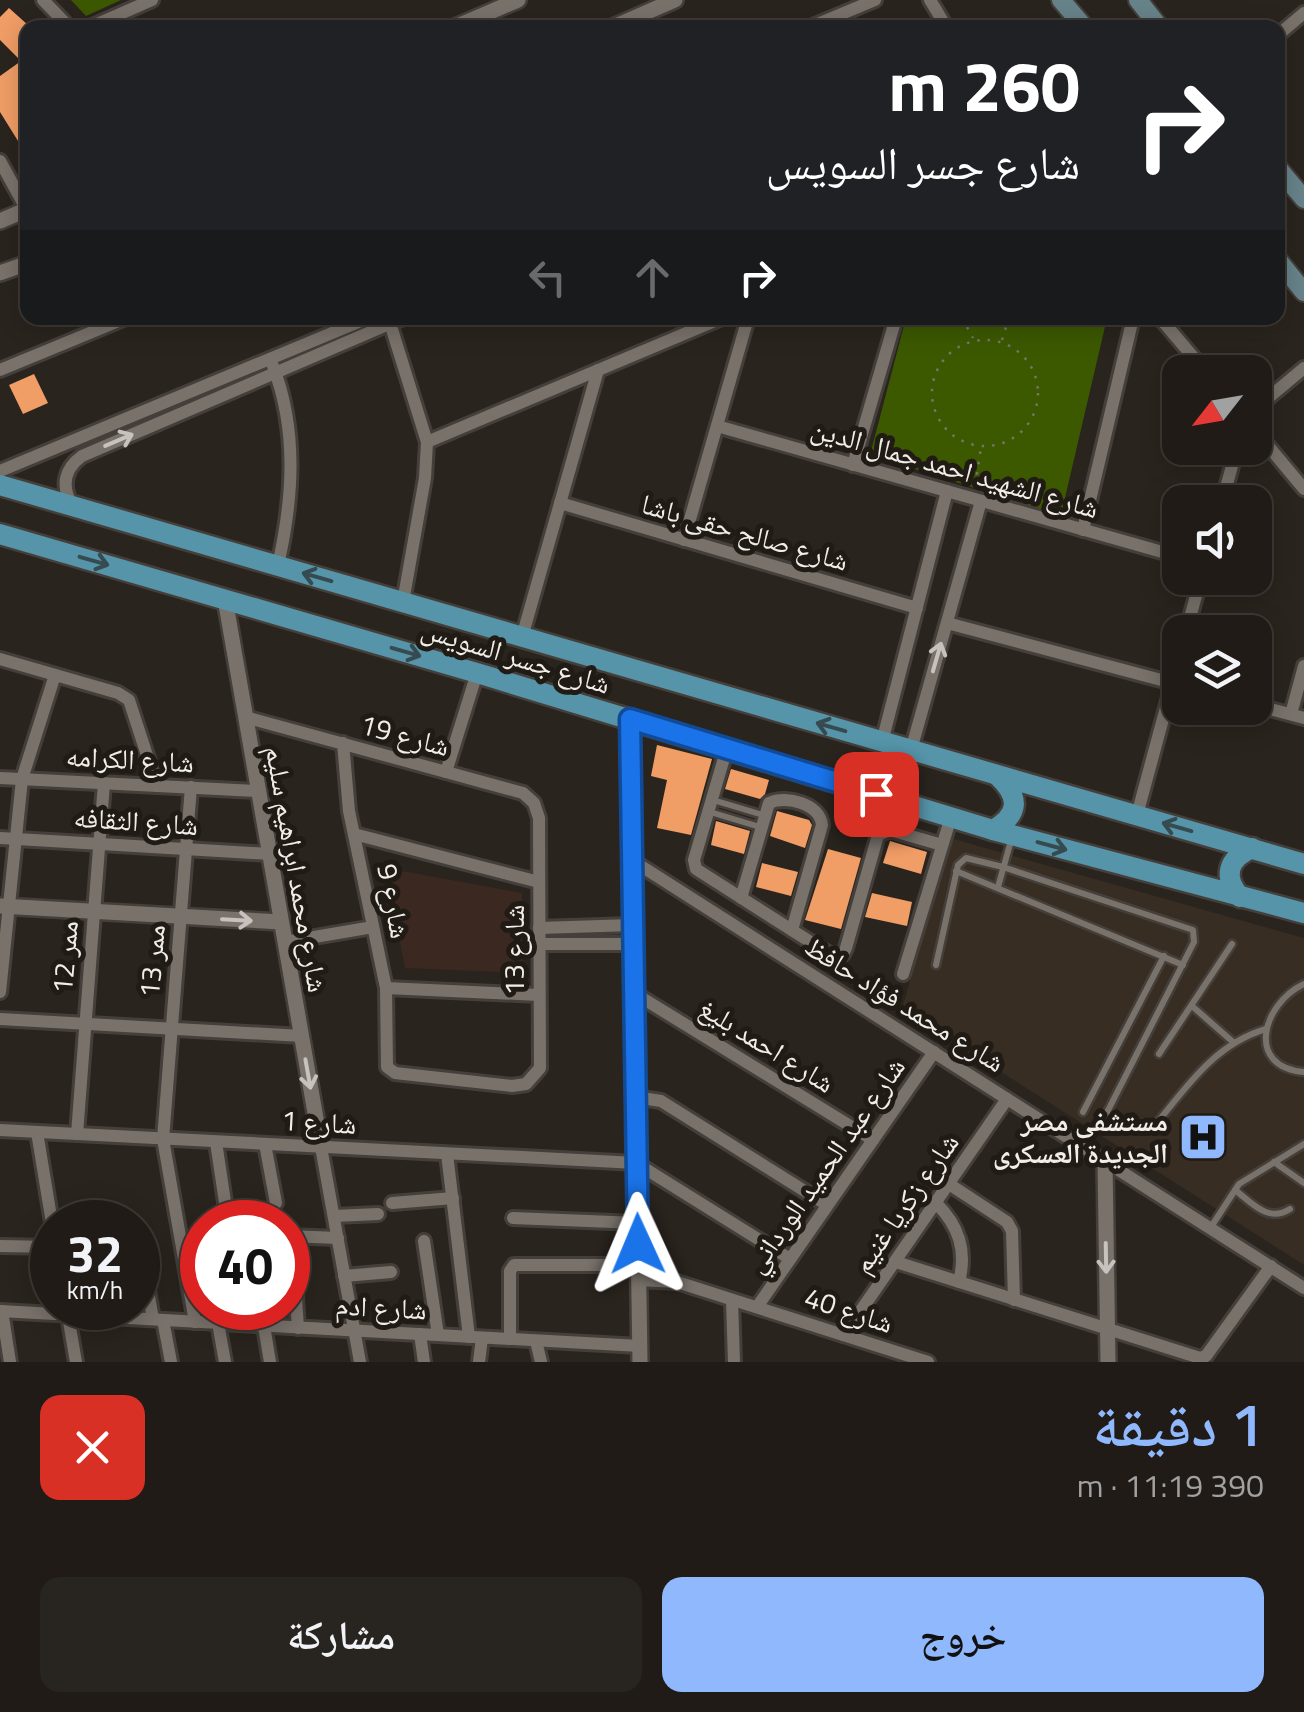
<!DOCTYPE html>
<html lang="ar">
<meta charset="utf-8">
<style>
:root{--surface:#201b16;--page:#28241f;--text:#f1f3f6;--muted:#a2a1a1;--line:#3d3935;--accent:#8fb8fd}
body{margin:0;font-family:"Titillium Web","Noto Naskh Arabic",sans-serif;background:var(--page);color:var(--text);direction:rtl;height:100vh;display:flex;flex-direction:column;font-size:38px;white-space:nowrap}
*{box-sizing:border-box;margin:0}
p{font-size:32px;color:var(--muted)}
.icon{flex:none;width:55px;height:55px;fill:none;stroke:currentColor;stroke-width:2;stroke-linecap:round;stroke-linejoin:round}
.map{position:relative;height:1362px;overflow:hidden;direction:ltr}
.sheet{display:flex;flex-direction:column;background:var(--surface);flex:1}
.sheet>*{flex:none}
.guide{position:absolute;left:20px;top:20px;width:1265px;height:305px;border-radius:20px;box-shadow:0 5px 25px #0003,0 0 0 2px var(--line);direction:rtl;background:#202124;color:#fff;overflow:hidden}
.needle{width:65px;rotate:239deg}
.controls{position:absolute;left:1162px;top:355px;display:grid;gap:20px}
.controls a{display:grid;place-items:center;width:110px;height:110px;border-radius:20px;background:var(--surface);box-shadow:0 5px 25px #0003,0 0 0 2px var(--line);font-size:50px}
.speed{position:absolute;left:30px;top:1200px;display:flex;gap:20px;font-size:50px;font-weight:700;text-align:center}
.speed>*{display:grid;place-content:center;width:130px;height:130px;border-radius:50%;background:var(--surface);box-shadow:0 5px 25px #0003,0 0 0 2px var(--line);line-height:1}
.speed small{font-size:25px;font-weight:400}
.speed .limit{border:15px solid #d22;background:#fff;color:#111}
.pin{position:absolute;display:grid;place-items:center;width:85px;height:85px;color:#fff;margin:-42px;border-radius:20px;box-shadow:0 5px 15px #0006}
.me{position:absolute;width:110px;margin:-55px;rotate:359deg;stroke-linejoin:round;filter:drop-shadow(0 0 8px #0008)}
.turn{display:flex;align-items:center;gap:35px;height:210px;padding:0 40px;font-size:45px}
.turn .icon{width:130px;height:130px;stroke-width:2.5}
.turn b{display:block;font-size:70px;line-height:85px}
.lanes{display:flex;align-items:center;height:95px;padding:0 40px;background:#0003;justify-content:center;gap:50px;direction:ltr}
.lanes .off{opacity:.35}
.round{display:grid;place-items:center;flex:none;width:105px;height:105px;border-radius:20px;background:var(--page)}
.summary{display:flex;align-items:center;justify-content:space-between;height:170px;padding:0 40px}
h1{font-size:60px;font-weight:600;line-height:75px;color:var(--accent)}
.primary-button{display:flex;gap:20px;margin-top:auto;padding:20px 40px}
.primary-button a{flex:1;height:115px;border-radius:20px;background:var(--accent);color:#111;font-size:40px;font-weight:600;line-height:115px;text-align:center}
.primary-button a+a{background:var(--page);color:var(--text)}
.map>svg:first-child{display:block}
</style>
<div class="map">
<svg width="1304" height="1362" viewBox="0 0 1304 1362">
<rect width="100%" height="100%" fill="#2a241e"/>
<!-- built -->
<polygon fill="#372d22" points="950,838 1304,938 1304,1265 902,1009"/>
<!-- education -->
<polygon fill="#3a2821" points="386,868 522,893 522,973 405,968"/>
<!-- green -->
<g fill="#3c5900">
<polygon points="71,0 121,0 86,16"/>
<polygon points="906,318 1107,318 1061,515 870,455"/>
</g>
<!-- building -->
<g fill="#f09d66">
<polygon points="9,8 28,25 28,67 18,75 28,87 28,157 0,112 0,76 21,61 0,40 0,17"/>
<polygon points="34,374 48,403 23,414 9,385"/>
<polygon points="657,745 712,759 691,835 657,828 667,780 651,776"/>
<polygon points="731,769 769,780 765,794 760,799 725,789"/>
<polygon points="843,805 879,816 877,825 869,831 838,822"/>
<polygon points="777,811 809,820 812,825 805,848 770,836"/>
<polygon points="716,821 750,831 744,854 711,845"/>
<polygon points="890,841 927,852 921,874 883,863"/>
<polygon points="828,849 861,858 841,929 805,920"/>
<polygon points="762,863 798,872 791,896 756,887"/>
<polygon points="872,893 912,902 907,926 865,917"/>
</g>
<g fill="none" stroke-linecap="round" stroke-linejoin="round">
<!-- service casing -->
<g stroke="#443f3a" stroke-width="11">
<g id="service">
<polyline points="713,800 763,815"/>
<polyline points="710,812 760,827"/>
<polyline points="956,871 1183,965"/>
<polyline points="998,887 1012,837"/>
<polyline points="936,965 958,865 966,858 1003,867 1193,930 1194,942 1101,1124"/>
<path d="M1304 984C1262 1004 1245 1067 1304 1072"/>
<polyline points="1192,1006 1233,1042"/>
<polyline points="1159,1054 1232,944"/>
<polyline points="1083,1112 1164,956"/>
<path d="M1152 1129C1185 1089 1214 1044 1266 1029"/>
<polyline points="1274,1162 1304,1183"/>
<path d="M1235 1190C1252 1203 1268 1223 1290 1209"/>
<polyline points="1211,1227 1239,1184 1304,1144"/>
</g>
</g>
<!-- minor casing -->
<g stroke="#443f3a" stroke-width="18">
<g id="minor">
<polyline points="43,0 70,28"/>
<polyline points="930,0 947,28"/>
<polyline points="88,28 152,0"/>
<polyline points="808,28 875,0"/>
<polyline points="1060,28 1078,20"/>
<polyline points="1278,35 1304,13"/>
<polyline points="0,161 27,210"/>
<polyline points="1160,318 1206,372"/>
<polyline points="390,323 427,442 425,478 403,602"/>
<path d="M273 366C298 431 293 499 278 565"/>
<polyline points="0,370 126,318"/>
<polyline points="1255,409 1304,368"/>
<polyline points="717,426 1180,557"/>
<polyline points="1255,430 1304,489"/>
<polyline points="427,442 722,318"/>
<polyline points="853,465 896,318"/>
<polyline points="0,471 368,318"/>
<polyline points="1222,502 1237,448"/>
<polyline points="560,503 917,608"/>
<path d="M72 505C61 486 64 469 82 456L403 318"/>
<polyline points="1083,530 1133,318"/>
<polyline points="684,540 748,318"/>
<polyline points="947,623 1180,685"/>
<polyline points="1186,632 1201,578"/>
<polyline points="522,637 598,370"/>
<polyline points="0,659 118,693 129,700 157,786"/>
<polyline points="1255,705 1304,718"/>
<polyline points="1291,714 1304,666"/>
<polyline points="245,717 523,793 534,803 539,818 540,1068 526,1084 512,1086 395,1073 387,1067 386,988 349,811 343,743"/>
<polyline points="882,742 947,491"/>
<polyline points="727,748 694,860 696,869 831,955 843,954 846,948 878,835 890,830 942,845"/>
<polyline points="911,750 981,501"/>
<polyline points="446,772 477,673"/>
<polyline points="0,778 258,791"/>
<polyline points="191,787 163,1139 195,1322"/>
<polyline points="1137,815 1180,656"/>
<polyline points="354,834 539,882"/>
<polyline points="0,838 269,854"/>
<polyline points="630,859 1304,1288"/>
<path d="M741 898 769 803C787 795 820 804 822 825L792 930"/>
<polyline points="539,928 632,925"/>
<polyline points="285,942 373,927"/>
<polyline points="539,944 633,944"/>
<polyline points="903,974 951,817"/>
<polyline points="386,988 539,995"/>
<polyline points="0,992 22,779 55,675"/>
<polyline points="634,993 873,1140"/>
<polyline points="0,1019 302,1036"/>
<polyline points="635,1097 661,1101 827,1205"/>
<polyline points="0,1130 636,1163 790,1259"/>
<polyline points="37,1132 52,1223"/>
<polyline points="77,1134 104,783"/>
<polyline points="216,1142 228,1222"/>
<polyline points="265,1144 276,1203"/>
<polyline points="321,1147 360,1362"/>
<polyline points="447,1154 469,1337"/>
<polyline points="949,1184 1007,1222 1012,1231 1014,1300"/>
<polyline points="392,1203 453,1198"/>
<path d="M936 1203C959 1226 967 1250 959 1282"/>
<polyline points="334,1216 378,1214"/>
<polyline points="513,1218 637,1223"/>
<polyline points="138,1235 153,1319"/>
<polyline points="288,1236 338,1238"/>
<polyline points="424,1241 438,1335"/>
<polyline points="0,1246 52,1247"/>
<polyline points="896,1262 1200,1358 1206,1356 1271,1266"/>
<polyline points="294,1268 298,1328"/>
<polyline points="344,1276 391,1272"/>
<polyline points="639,1280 677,1282 928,1362"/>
<polyline points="732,1300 734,1362"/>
<polyline points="757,1307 934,1052"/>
<polyline points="241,1308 243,1324"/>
<polyline points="67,1310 76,1362"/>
<polyline points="0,1311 640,1346"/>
<polyline points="2,1311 10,1362"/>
<polyline points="163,1320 171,1362"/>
<polyline points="218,1323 225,1362"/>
<polyline points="264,1326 270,1362"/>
<polyline points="420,1334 424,1362"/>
<polyline points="844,1335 1007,1099"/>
<polyline points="510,1339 510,1271 514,1265 638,1265"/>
<polyline points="536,1341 541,1362"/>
<polyline points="479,1362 482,1338"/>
</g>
</g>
<!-- tertiary casing -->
<g stroke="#443f3a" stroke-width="20">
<g id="tertiary">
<polyline points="453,28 518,0"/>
<polyline points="611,28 675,0"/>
<polyline points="0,221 28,209"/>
<polyline points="0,273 28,263"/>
<polyline points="225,599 321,1147"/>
<polyline points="630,719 640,1362"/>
<polyline points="0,906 281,922"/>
<polyline points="1105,1161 1108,1362"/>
</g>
</g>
<!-- secondary casing -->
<g stroke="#443f3a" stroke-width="22">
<g id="secondary">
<polyline points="1061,0 1085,28"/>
<polyline points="1138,0 1160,28"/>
<polyline points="1278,168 1304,199"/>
<polyline points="1278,260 1304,292"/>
</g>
</g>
<!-- primary casing -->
<g stroke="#443f3a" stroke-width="25">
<g id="primary">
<polyline points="0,485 1304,864"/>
<polyline points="0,534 477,673 993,830 1304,913"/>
<path d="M993 830C1020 814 1020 797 998 776"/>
<path d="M1240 897C1223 877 1227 859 1252 848"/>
</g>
</g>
<!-- path -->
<g stroke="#78736e" stroke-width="2.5" stroke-dasharray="2.5 8" stroke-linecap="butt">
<polyline points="962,318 973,338"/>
<circle cx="985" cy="393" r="53"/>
<polyline points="1002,340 1009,318"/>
<polyline points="975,485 981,448"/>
</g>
<!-- service -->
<use href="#service" stroke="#79726b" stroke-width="6"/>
<!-- minor -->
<use href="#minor" stroke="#79726b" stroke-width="12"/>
<!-- tertiary -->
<use href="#tertiary" stroke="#79726b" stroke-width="15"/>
<!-- secondary -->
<use href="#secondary" stroke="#67838a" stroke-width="18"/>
<!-- primary -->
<use href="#primary" stroke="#5594a9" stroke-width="20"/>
</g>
<!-- one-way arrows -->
<defs><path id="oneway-shaft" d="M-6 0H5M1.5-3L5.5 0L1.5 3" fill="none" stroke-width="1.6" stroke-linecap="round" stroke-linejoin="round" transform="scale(2.5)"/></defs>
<g stroke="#c7c2bd">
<use href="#oneway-shaft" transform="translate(119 440) rotate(-23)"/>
<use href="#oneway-shaft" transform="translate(937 657) rotate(-74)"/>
<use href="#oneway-shaft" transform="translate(237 920) rotate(3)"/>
<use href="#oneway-shaft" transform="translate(308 1074) rotate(80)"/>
<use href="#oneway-shaft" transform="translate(1106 1258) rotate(89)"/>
</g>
<g stroke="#364b50">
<use href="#oneway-shaft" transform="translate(94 561) rotate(16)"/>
<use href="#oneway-shaft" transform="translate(317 577) rotate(-164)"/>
<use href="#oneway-shaft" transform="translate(406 652) rotate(16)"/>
<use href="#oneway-shaft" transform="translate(831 727) rotate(-164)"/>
<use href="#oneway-shaft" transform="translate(1177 827) rotate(-164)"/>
<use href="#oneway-shaft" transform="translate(1052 846) rotate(15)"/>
</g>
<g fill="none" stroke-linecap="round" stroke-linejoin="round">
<!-- route casing -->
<g stroke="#114b97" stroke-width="25">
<polyline id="route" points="638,1244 630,719 876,794"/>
</g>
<!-- route -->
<use href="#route" stroke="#1a73e8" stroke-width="18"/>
</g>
<!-- icons -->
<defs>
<g id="hospital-square" transform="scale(2.5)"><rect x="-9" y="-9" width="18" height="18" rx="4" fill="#8fb8fd" stroke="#211b15"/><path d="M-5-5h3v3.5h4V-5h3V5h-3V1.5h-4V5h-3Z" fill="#111"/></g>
</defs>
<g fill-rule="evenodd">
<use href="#hospital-square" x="1203" y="1137"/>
</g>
<g text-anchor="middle" stroke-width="10" stroke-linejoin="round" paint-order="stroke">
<!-- street labels -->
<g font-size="28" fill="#f1ede9" stroke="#211b15">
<text transform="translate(955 468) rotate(16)" y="10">شارع الشهيد احمد جمال الدين</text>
<text transform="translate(745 532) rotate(16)" y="10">شارع صالح حقى باشا</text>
<text transform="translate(516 656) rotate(17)" y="10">شارع جسر السويس</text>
<text transform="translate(405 735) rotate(15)" y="10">شارع 19</text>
<text transform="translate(130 759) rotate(3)" y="10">شارع الكرامه</text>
<text transform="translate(136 821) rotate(4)" y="10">شارع الثقافه</text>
<text transform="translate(297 869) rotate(80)" y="10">شارع محمد ابراهيم سليم</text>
<text transform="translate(394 901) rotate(79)" y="10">شارع 9</text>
<text transform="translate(514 950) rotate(-90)" y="10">شارع 13</text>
<text transform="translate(65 957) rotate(-85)" y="10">ممر 12</text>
<text transform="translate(152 961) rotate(-85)" y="10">ممر 13</text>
<text transform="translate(905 1004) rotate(32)" y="10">شارع محمد فؤاد حافظ</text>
<text transform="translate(767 1045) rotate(32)" y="10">شارع احمد بليغ</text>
<text transform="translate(319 1122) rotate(3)" y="10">شارع 1</text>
<text transform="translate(825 1165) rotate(-55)" y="10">شارع عبد الحميد الورداني</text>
<text transform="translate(905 1203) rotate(-55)" y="10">شارع زكريا غنيم</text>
<text transform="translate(381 1307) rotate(3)" y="10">شارع ادم</text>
<text transform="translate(849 1310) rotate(18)" y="10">شارع 40</text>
</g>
<!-- poi labels -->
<g font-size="28" font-weight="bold" fill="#f1ede9" stroke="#211b15" text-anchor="end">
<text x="1168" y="1131">مستشفى مصر<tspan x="1168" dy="32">الجديدة العسكرى</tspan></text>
</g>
</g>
</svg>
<div class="controls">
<a><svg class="needle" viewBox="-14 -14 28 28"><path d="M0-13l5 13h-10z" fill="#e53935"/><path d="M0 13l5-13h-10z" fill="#a2a1a1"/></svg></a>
<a><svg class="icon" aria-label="sound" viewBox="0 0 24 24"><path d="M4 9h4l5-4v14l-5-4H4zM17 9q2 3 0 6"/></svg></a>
<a><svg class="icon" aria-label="layers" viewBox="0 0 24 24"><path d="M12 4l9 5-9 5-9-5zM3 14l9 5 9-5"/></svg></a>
</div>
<div class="speed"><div>32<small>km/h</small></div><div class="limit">40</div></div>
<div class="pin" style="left:876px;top:794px;background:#d93025"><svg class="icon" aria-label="arrive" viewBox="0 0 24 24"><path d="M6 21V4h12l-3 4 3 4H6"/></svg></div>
<svg class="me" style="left:638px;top:1244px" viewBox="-20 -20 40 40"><path d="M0-17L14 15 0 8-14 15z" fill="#1a73e8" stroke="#fff" stroke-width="4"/></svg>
<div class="guide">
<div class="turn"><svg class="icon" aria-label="right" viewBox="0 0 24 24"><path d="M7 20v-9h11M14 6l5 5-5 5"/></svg><div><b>260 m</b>شارع جسر السويس</div></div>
<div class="lanes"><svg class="icon off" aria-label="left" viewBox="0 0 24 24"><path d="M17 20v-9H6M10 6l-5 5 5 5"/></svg><svg class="icon off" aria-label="ahead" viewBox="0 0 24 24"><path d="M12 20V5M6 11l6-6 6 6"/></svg><svg class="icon" aria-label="right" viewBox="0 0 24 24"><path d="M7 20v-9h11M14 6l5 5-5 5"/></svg></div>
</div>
</div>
<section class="sheet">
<div class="summary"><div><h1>1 دقيقة</h1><p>390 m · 11:19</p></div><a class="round" style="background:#d93025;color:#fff"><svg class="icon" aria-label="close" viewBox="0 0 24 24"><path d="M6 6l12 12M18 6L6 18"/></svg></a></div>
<div class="primary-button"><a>خروج</a><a>مشاركة</a></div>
</section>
